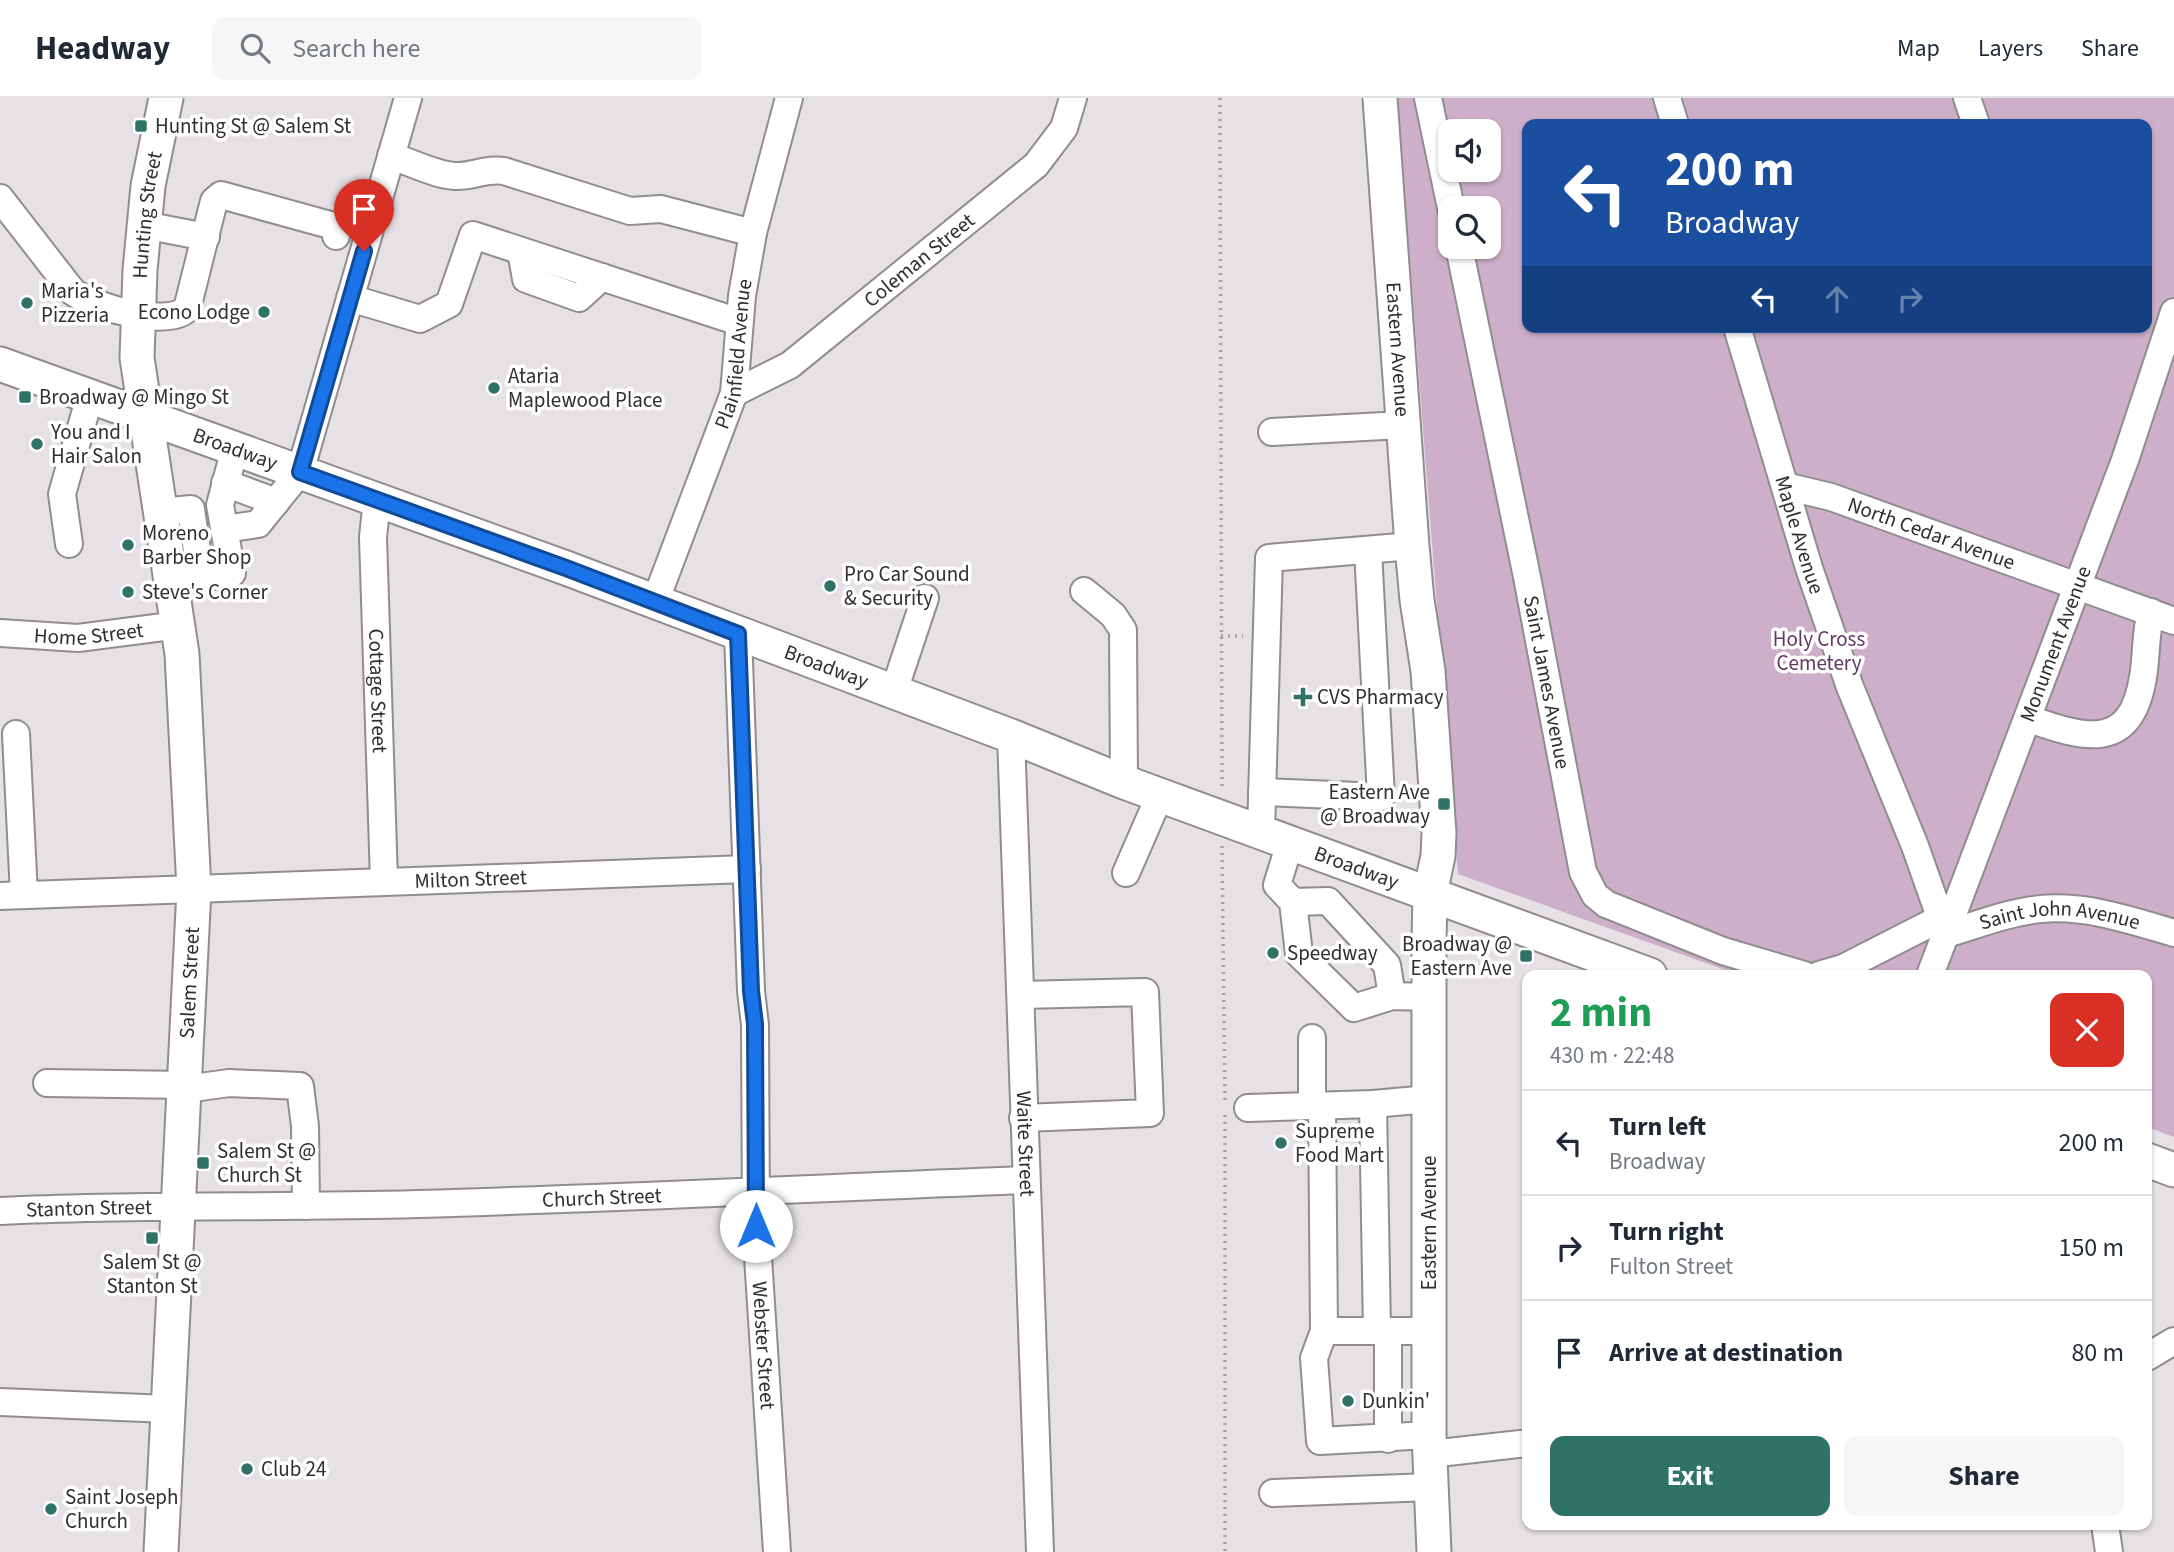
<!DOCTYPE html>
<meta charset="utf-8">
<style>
:root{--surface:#fff;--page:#f6f6f7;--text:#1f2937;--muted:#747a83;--line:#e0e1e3;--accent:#2e7366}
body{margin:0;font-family:"Source Sans 3",sans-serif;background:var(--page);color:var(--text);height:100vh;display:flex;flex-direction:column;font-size:26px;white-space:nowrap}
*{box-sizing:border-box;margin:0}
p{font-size:23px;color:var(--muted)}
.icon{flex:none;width:38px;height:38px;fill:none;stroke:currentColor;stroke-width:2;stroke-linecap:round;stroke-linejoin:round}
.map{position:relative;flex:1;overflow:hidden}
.panel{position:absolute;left:1522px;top:872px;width:630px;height:560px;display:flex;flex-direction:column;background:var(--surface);border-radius:14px;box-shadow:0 2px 5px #0004}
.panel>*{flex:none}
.banner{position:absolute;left:1522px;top:21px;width:630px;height:214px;border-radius:14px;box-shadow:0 2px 5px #0004;background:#1a4fa0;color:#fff;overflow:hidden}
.fabs{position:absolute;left:1438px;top:21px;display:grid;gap:14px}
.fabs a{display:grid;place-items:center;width:63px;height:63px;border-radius:14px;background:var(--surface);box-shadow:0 2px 5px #0004;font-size:35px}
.pin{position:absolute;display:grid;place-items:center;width:60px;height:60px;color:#fff;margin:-72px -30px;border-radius:50% 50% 50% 0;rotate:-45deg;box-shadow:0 0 7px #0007}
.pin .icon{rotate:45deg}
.me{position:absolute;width:77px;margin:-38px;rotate:0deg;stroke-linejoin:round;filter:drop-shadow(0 0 5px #0008)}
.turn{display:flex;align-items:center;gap:24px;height:147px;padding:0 28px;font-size:32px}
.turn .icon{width:91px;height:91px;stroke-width:2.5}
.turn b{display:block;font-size:49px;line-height:60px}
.lanes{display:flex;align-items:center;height:66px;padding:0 28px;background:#0003;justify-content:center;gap:35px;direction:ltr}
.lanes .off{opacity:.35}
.round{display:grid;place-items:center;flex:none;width:74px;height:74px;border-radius:14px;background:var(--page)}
.overview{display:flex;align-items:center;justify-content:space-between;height:119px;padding:0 28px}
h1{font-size:42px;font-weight:700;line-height:52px;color:#1e9e55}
.cta{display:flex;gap:14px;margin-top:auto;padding:14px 28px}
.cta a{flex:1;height:80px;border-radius:14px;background:var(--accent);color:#fff;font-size:28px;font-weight:700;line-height:80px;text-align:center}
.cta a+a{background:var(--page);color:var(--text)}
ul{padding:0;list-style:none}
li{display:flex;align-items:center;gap:21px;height:105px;padding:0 28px;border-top:2px solid var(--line)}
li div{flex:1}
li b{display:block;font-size:26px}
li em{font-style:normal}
header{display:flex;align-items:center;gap:42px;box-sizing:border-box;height:98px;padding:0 35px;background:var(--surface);border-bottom:2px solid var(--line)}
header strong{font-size:33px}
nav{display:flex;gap:38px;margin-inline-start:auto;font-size:24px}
.search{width:490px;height:63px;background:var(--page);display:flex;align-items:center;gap:18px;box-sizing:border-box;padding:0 24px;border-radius:14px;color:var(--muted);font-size:26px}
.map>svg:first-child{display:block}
</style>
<header>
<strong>Headway</strong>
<div class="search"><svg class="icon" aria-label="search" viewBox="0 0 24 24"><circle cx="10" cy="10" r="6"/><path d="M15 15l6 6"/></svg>Search here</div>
<nav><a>Map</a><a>Layers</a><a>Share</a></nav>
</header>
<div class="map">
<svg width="2174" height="1454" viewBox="0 0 2174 1454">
<rect width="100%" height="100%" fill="#e6e1e5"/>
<!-- green -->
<path fill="#ceafca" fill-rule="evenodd" d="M1397 0H2174V1039L2147 1029V877H1739L1458 776ZM1528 26H2147V229H1528ZM1451 33H1489V72H1451ZM1451 110H1489V149H1451Z"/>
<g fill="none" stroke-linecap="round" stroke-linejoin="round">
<!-- minor casing -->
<g stroke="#908c8f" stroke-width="30">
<g id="minor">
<polyline points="1428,0 1451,110"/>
<polyline points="1667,0 1675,26"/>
<polyline points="1967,0 1976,26"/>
<path d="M391 58C411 64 435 77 455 78 473 79 486 70 504 73L630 113 661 111 753 135"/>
<path d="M0 100 73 194C94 209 166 230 187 211L214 103 221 97 330 127 335 131 336 138"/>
<polyline points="144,127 206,139"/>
<path id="s1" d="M1459 149 1527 479 1583 774 1595 797 1606 806 1723 853 1804 877"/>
<polyline points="521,153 526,181 579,200 602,179"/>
<polyline points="350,200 420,221 449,206 473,137 739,224"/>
<path id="s2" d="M1737 229 1809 470 1850 589 1915 748 1946 836"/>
<path id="s3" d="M734 295 790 267 1036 67 1064 30 1073 0"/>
<polyline points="1272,334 1402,327"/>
<polyline points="225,385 276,404"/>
<path id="s4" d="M1785 388 1831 399 2174 523"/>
<path id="s5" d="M377 402 373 439 384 783"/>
<polyline points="162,414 191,411 201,480"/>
<polyline points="224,431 258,426 300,374 408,0"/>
<polyline points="69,446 62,396 90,298"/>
<polyline points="173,484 232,475 220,407 235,350"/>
<polyline points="1084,493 1113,517 1123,532 1124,684"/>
<path id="s6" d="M655 504 734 295 742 198 753 135 789 0"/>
<path id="s7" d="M0 535 78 540 179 527"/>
<path id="s8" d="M738 536 751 893 755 927 756 1128 777 1454"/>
<polyline points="894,593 925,500"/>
<path d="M2029 621C2084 640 2131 655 2143 579 2147 556 2145 536 2151 514"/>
<polyline points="16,636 24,797"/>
<path id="s9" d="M1011 638 1040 1454"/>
<polyline points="1262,694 1381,699 1368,452"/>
<polyline points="1261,734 1269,460 1412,448"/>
<polyline points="1290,745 1277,787 1293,804 1299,856 1354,910 1392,898 1429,899"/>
<polyline points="1126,775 1160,697"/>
<path id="s10" d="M0 798 747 771"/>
<polyline points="1293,804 1328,803 1387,867 1392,898"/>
<path id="s11" d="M1946 836C1977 827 2009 814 2041 811 2087 807 2130 822 2174 835"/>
<polyline points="1819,877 1843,870 1939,821"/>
<path id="s12" d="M1930 877 2125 362 2174 214"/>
<polyline points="1021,897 1145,894 1150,1015 1023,1020"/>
<polyline points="1312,940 1312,1008"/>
<polyline points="47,985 186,987"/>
<polyline points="186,991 229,985 300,988 305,1028 306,1108"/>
<polyline points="1373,1006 1377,1233"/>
<polyline points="1322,1008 1324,1233 1314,1260 1320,1343 1429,1337"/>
<polyline points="1248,1010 1373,1006 1429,1001"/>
<path id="s13" d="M0 1113C139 1106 278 1110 418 1106 620 1100 823 1090 1025 1082"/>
<polyline points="1324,1233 1429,1233"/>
<polyline points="1388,1234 1388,1341"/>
<polyline points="2147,1259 2174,1243"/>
<polyline points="0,1304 168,1311"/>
<polyline points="1430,1356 1528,1345"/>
<polyline points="1273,1395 1430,1389"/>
<polyline points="2105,1426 2109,1454"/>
</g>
</g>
<!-- major casing -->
<g stroke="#908c8f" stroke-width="37">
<g id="major">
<path id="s14" d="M1380 0 1412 448 1417 502 1428 573 1439 735 1438 758 1430 796 1429 843V1337L1434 1454"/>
<path id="s15" d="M0 266 566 470 1011 638 1124 684 1650 877"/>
<polyline points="2147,1062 2174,1072"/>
<path id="s16" d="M161 1454 194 791 182 556 137 260 140 172 148 88 166 0"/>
</g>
</g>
<!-- path -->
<g stroke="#a4a0a4" stroke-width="3.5" stroke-dasharray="2 5" stroke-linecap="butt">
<polyline points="1220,0 1222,691"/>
<polyline points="1221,538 1243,538"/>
<polyline points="1222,748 1225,1002"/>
<polyline points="1225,1017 1225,1454"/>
</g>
<!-- minor -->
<use href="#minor" stroke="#fff" stroke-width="26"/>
<!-- major -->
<use href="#major" stroke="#fff" stroke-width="33"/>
</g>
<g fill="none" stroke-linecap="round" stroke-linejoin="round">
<!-- route casing -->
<g stroke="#114b97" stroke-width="18">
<polyline id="route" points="364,153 300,374 566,470 738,536 751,893 755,926 756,1128"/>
</g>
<!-- route -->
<use href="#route" stroke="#1a73e8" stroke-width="12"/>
</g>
<!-- markers -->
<g fill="#2e7366" stroke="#fff" stroke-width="2.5">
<rect x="134" y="21" width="14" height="14" rx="3.5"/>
<circle cx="27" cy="205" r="7"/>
<circle cx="264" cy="214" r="7"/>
<circle cx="494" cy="290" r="7"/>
<rect x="18" y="292" width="14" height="14" rx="3.5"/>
<circle cx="37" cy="346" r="7"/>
<circle cx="128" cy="447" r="7"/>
<circle cx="830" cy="488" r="7"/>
<circle cx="128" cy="494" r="7"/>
<path d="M1299.5 588.5h7v7h7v7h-7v7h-7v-7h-7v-7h7z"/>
<rect x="1437" y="699" width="14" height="14" rx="3.5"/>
<circle cx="1273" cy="855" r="7"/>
<rect x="1519" y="851" width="14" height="14" rx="3.5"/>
<circle cx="1281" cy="1045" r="7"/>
<rect x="196" y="1058" width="14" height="14" rx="3.5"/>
<rect x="145" y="1133" width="14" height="14" rx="3.5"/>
<circle cx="1348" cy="1303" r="7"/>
<circle cx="247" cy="1371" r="7"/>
<circle cx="51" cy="1411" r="7"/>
</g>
<g text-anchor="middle" stroke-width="7" stroke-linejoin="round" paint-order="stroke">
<!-- poi labels -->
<g font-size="21" fill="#302e30" stroke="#fff" text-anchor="start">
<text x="155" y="35">Hunting St @ Salem St</text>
<text x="41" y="200">Maria's<tspan x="41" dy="24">Pizzeria</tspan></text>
<text x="250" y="221" text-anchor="end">Econo Lodge</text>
<text x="508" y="285">Ataria<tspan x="508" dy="24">Maplewood Place</tspan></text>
<text x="39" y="306">Broadway @ Mingo St</text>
<text x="51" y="341">You and I<tspan x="51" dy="24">Hair Salon</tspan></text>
<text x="142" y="442">Moreno<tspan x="142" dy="24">Barber Shop</tspan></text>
<text x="844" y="483">Pro Car Sound<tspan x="844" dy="24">&amp; Security</tspan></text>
<text x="142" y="501">Steve's Corner</text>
<text x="1317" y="606">CVS Pharmacy</text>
<text x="1430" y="701" text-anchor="end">Eastern Ave<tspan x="1430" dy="24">@ Broadway</tspan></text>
<text x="1512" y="853" text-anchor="end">Broadway @<tspan x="1512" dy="24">Eastern Ave</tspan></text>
<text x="1287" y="862">Speedway</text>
<text x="1295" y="1040">Supreme<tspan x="1295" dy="24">Food Mart</tspan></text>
<text x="217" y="1060">Salem St @<tspan x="217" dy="24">Church St</tspan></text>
<text x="152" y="1171" text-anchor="middle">Salem St @<tspan x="152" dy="24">Stanton St</tspan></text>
<text x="1362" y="1310">Dunkin'</text>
<text x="261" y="1378">Club 24</text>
<text x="65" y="1406">Saint Joseph<tspan x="65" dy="24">Church</tspan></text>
</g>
<!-- street labels -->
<g font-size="21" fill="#302e30" stroke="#fff">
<text dy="7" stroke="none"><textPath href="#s16" startOffset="1342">Hunting Street</textPath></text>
<text dy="7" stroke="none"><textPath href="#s3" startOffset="229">Coleman Street</textPath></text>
<text dy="7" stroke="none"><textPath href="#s14" startOffset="252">Eastern Avenue</textPath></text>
<text dy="7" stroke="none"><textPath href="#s6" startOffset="262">Plainfield Avenue</textPath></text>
<text dy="7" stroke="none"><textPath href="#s15" startOffset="250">Broadway</textPath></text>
<text dy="7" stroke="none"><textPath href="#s2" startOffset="217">Maple Avenue</textPath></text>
<text dy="7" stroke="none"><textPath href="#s4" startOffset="154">North Cedar Avenue</textPath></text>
<text dy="7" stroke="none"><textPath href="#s7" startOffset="89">Home Street</textPath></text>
<text dy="7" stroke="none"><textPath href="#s12" startOffset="354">Monument Avenue</textPath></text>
<text dy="7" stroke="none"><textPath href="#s15" startOffset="880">Broadway</textPath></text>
<text dy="7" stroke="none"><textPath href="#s1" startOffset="444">Saint James Avenue</textPath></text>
<text dy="7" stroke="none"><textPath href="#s5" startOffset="191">Cottage Street</textPath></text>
<text dy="7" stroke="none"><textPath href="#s15" startOffset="1447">Broadway</textPath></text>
<text dy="7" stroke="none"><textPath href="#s10" startOffset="471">Milton Street</textPath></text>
<text dy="7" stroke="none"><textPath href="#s11" startOffset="117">Saint John Avenue</textPath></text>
<text dy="7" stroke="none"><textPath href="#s16" startOffset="570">Salem Street</textPath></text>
<text dy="7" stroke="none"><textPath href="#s9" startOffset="408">Waite Street</textPath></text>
<text dy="7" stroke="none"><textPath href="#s13" startOffset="602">Church Street</textPath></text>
<text dy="7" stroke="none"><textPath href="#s13" startOffset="89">Stanton Street</textPath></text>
<text transform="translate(1429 1125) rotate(-90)" y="7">Eastern Avenue</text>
<text dy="7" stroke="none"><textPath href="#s8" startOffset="712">Webster Street</textPath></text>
</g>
<!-- park labels -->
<g font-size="21" fill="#663563" stroke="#fff">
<text x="1819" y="548">Holy Cross<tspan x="1819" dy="24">Cemetery</tspan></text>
</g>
</g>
</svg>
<div class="fabs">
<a><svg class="icon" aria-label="sound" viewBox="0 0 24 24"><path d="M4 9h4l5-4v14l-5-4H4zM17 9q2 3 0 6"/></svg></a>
<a><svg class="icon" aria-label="search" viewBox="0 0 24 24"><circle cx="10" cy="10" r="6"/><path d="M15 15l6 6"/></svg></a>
</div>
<div class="pin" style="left:364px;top:153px;background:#d93025"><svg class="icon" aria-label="arrive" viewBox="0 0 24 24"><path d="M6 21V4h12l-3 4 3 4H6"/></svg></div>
<svg class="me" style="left:756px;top:1128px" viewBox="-20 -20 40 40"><circle r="19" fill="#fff"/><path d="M0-13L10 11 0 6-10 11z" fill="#1a73e8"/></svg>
<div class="banner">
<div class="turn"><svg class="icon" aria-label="left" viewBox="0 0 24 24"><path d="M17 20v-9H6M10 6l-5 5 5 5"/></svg><div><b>200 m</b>Broadway</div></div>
<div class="lanes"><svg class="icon" aria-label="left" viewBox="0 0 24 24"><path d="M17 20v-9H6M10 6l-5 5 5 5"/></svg><svg class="icon off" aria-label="ahead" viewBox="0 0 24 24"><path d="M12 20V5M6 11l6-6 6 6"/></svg><svg class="icon off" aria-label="right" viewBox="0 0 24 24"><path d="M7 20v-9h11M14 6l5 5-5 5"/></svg></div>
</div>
<section class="panel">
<div class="overview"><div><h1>2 min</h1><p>430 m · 22:48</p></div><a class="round" style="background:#d93025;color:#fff"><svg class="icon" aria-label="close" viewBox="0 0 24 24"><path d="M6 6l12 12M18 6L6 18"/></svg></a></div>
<ul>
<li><svg class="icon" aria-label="left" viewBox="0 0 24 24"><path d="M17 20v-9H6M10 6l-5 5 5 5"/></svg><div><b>Turn left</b><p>Broadway</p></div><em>200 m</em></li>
<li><svg class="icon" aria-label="right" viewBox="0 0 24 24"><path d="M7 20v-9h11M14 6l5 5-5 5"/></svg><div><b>Turn right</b><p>Fulton Street</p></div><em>150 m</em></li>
<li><svg class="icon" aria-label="arrive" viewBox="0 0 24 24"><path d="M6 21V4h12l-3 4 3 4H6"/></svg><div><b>Arrive at destination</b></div><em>80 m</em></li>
</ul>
<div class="cta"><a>Exit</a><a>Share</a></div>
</section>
</div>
